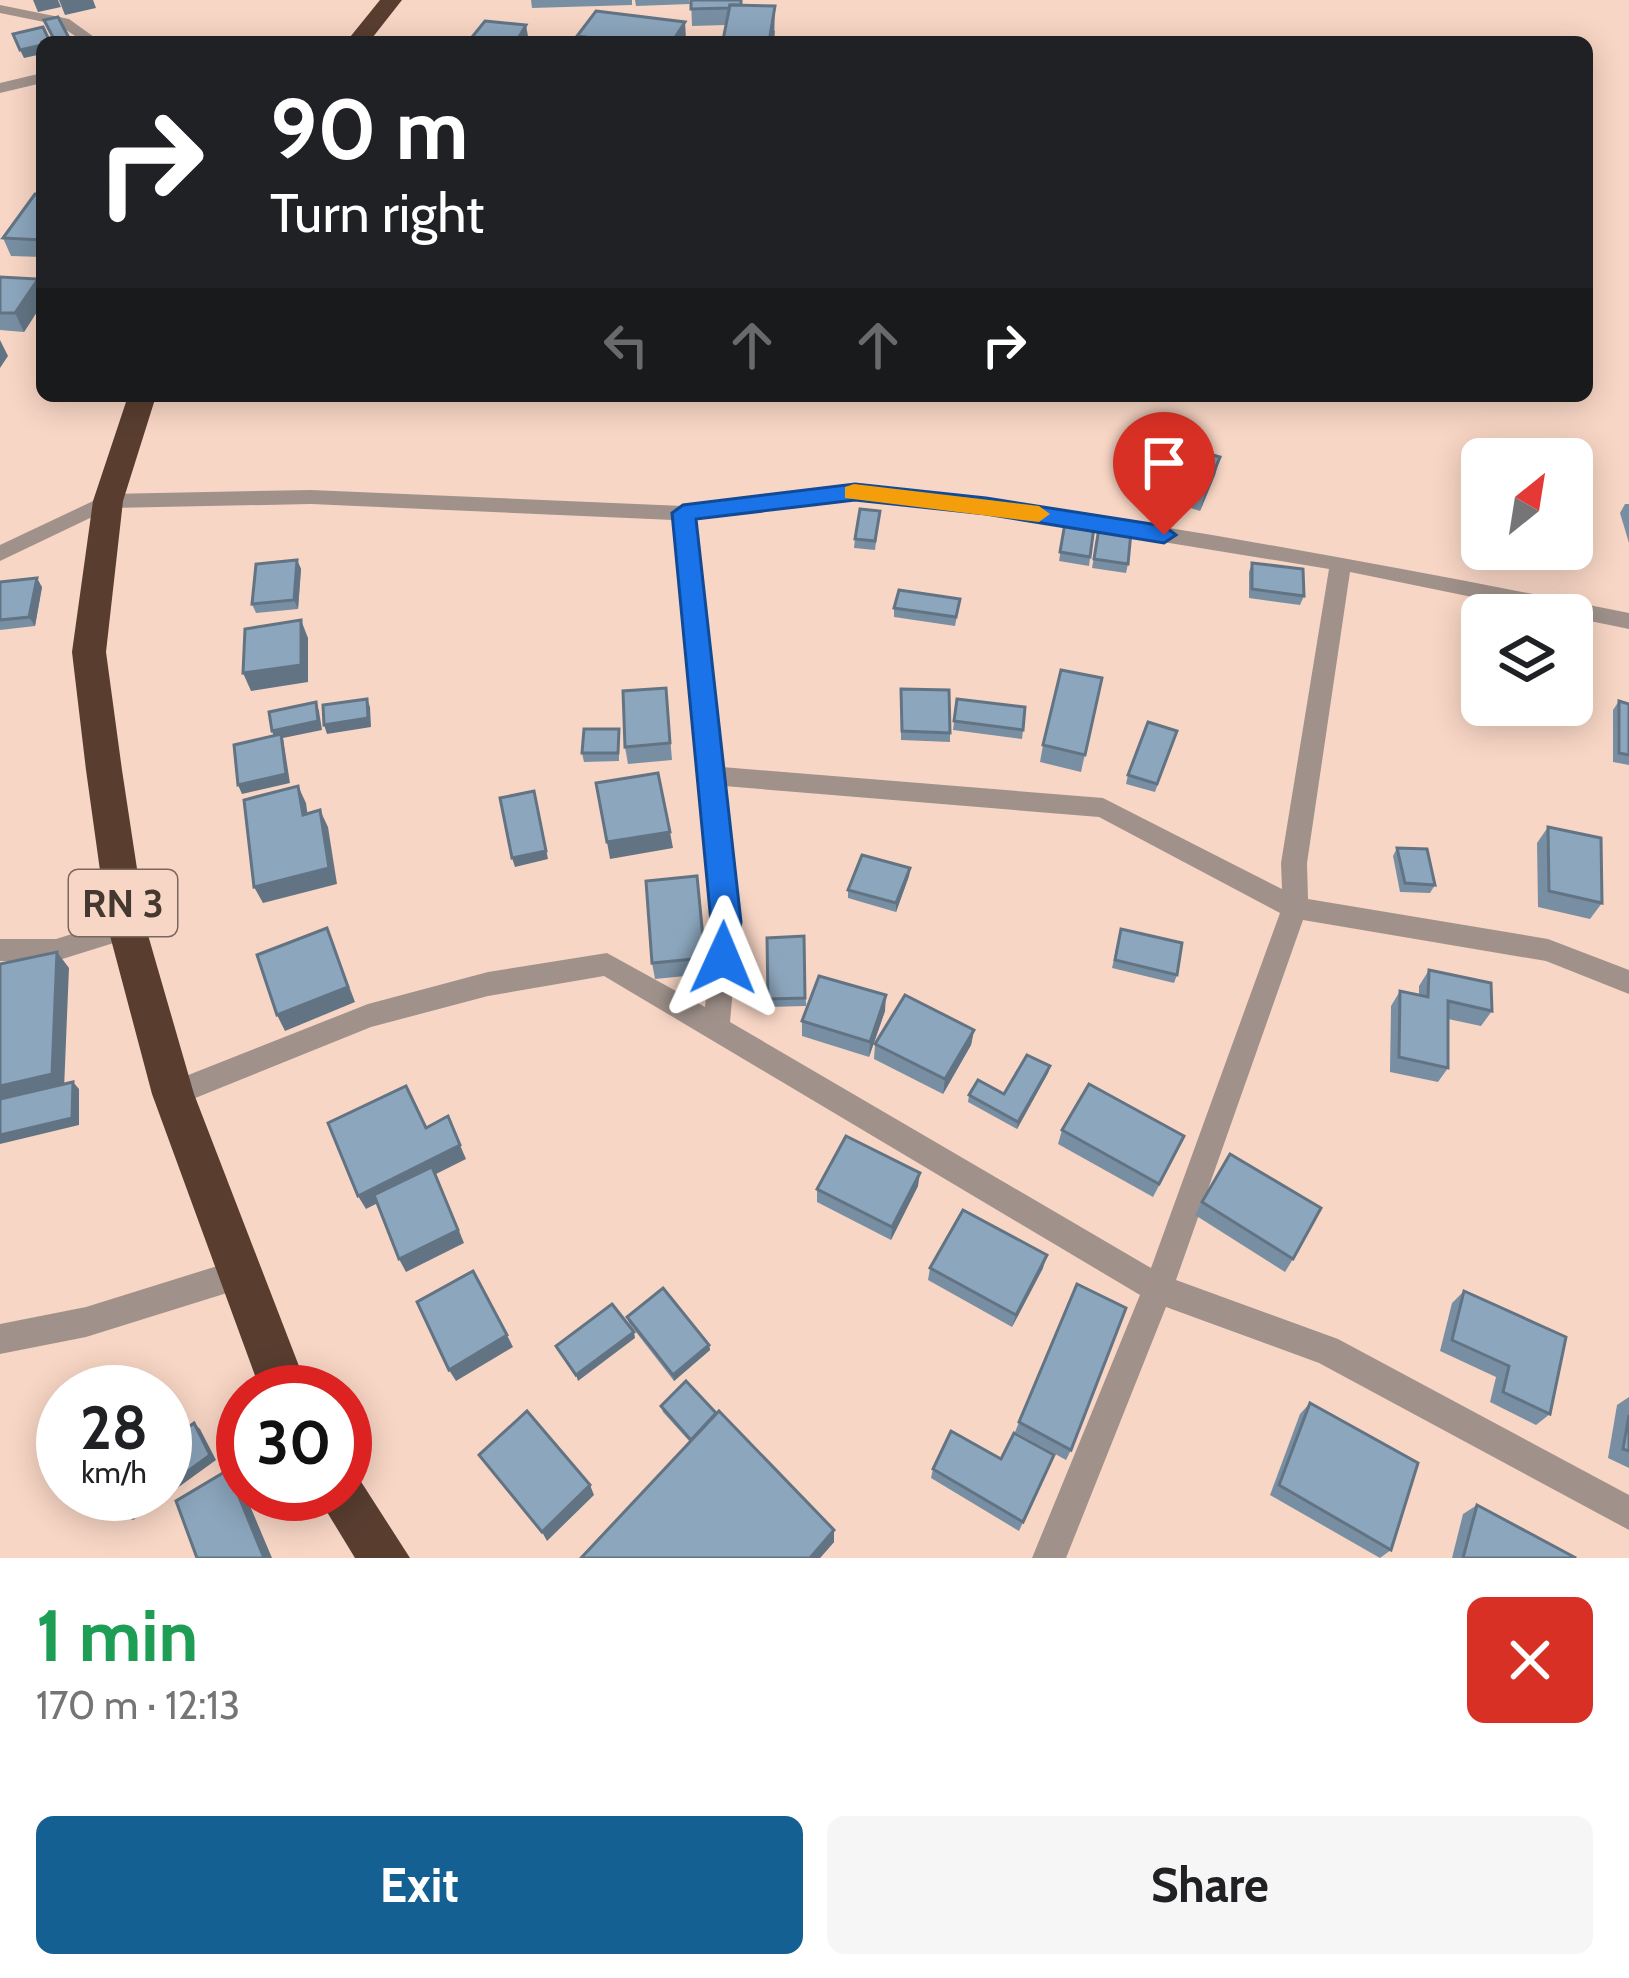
<!DOCTYPE html>
<meta charset="utf-8">
<style>
:root{--surface:#fff;--page:#f6f6f6;--text:#202124;--muted:#757577;--accent:#156093}
body{margin:0;font-family:Cabin,sans-serif;background:var(--page);color:var(--text);height:100vh;display:flex;flex-direction:column;font-size:45px;white-space:nowrap}
*{box-sizing:border-box;margin:0}
p{font-size:39px;color:var(--muted)}
.icon{flex:none;width:66px;height:66px;fill:none;stroke:currentColor;stroke-width:2;stroke-linecap:round;stroke-linejoin:round}
.map{position:relative;height:1558px;overflow:hidden}
.panel{display:flex;flex-direction:column;background:var(--surface);flex:1}
.panel>*{flex:none}
.top-card{position:absolute;left:36px;top:36px;width:1557px;height:366px;border-radius:18px;box-shadow:0 6px 30px #0003;background:#202124;color:#fff;overflow:hidden}
.needle{width:78px;rotate:30deg}
.tools{position:absolute;left:1461px;top:438px;display:grid;gap:24px}
.tools a{display:grid;place-items:center;width:132px;height:132px;border-radius:18px;background:var(--surface);box-shadow:0 6px 30px #0003;font-size:60px}
.speed{position:absolute;left:36px;top:1365px;display:flex;gap:24px;font-size:60px;font-weight:700;text-align:center}
.speed>*{display:grid;place-content:center;width:156px;height:156px;border-radius:50%;background:var(--surface);box-shadow:0 6px 30px #0003;line-height:1}
.speed small{font-size:30px;font-weight:400}
.speed .limit{border:18px solid #d22;background:#fff;color:#111}
.pin{position:absolute;display:grid;place-items:center;width:102px;height:102px;color:#fff;margin:-123px -51px;border-radius:50% 50% 50% 0;rotate:-45deg;box-shadow:0 0 12px #0007}
.pin .icon{rotate:45deg}
.me{position:absolute;width:132px;margin:-66px;rotate:1deg;stroke-linejoin:round;filter:drop-shadow(0 0 9px #0008)}
.turn{display:flex;align-items:center;gap:42px;height:252px;padding:0 36px;font-size:54px}
.turn .icon{width:156px;height:156px;stroke-width:2.5}
.turn b{display:block;font-size:84px;line-height:102px}
.lanes{display:flex;align-items:center;height:114px;padding:0 36px;background:#0003;justify-content:center;gap:60px;direction:ltr}
.lanes .off{opacity:.35}
.round{display:grid;place-items:center;flex:none;width:126px;height:126px;border-radius:18px;background:var(--page)}
.headline{display:flex;align-items:center;justify-content:space-between;height:204px;padding:0 36px}
h1{font-size:72px;font-weight:700;line-height:90px;color:#1e9e55}
.button{display:flex;gap:24px;margin-top:auto;padding:24px 36px}
.button a{flex:1;height:138px;border-radius:18px;background:var(--accent);color:#fff;font-size:48px;font-weight:700;line-height:138px;text-align:center}
.button a+a{background:var(--page);color:var(--text)}
.map>svg:first-child{display:block}
</style>
<div class="map">
<svg width="1629" height="1558" viewBox="0 0 1629 1558">
<rect width="100%" height="100%" fill="#f8d6c5"/>
<g fill="none" stroke-linecap="round" stroke-linejoin="round">
<!-- lane -->
<g fill="#a0928b" fill-rule="evenodd">
<polygon points="0,5 69,19 101,42 84,42 59,25 0,13"/>
<polygon points="42,73 42,83 0,93 0,83"/>
</g>
<!-- street -->
<g fill="#a0928b" fill-rule="evenodd">
<path d="M855 485C1115 513 1372 562 1629 613V629L1350 572 1307 863 1308 899 1548 939 1629 970V994L1546 961 1303 920 1176 1280 1338 1339 1629 1495V1530L1319 1363 1166 1307 1066 1558H1032L1140 1295 604 976 488 996 371 1027 173 1107 163 1103 159 1094 163 1085 368 1004 488 972 607 953 705 1007 713 922 673 520 311 504 111 508 0 561V545L108 494 311 490 683 506ZM855 499 986 513 1329 569 1281 863 1282 889 1103 798 722 767 694 519ZM724 786 1099 817 1280 913 1151 1268 730 1022 739 922Z"/>
<polygon points="127,917 136,920 140,928 136,936 56,961 0,961 0,939 56,939"/>
<polygon points="243,1258 254,1262 258,1273 254,1284 243,1288 86,1337 0,1354 0,1324 86,1307"/>
</g>
<!-- highway -->
<g fill="#593e30" fill-rule="evenodd">
<polygon points="380,0 402,0 369,42 346,42"/>
<polygon points="128,396 156,396 123,501 106,652 122,770 146,928 194,1094 309,1392 261,1392 152,1094 108,928 86,770 72,652 93,501"/>
<polygon points="345,1471 358,1477 410,1558 355,1558 316,1494 345,1494"/>
</g>
</g>
<!-- wall -->
<g fill="#788fa3">
<polygon points="531,0 632,0 632,5 532,8"/>
<polygon points="635,0 689,0 690,4 636,6"/>
<polygon points="691,0 741,5 775,31 774,42 687,42 723,40 726,25 692,26"/>
<polygon points="577,36 686,39 684,42 578,42"/>
<polygon points="42,194 42,257 11,256 3,238"/>
<polygon points="0,277 42,287 42,304 24,332 0,330"/>
<polygon points="1145,436 1220,457 1215,475 1200,511 1175,503 1182,479 1155,471 1145,492 1125,487 1129,468"/>
<polygon points="1625,504 1629,504 1629,543 1620,513"/>
<polygon points="880,511 875,550 854,548 855,539"/>
<polygon points="1065,523 1094,527 1089,566 1059,561"/>
<polygon points="1099,528 1128,564 1126,573 1092,568"/>
<polygon points="1487,549 1517,549 1514,555 1488,552"/>
<polygon points="297,560 301,569 298,609 256,613 252,604"/>
<polygon points="1252,563 1304,596 1300,605 1249,598 1249,572"/>
<polygon points="0,582 42,587 35,626 0,630"/>
<polygon points="960,599 955,626 894,617 894,608"/>
<polygon points="1102,678 1081,772 1040,762 1043,745"/>
<polygon points="666,688 672,760 628,764 625,747"/>
<polygon points="901,689 950,733 950,742 901,740"/>
<polygon points="957,699 1023,730 1022,739 953,730"/>
<polygon points="1619,701 1629,704 1629,765 1613,762 1613,710"/>
<polygon points="619,729 619,761 584,762 582,753"/>
<polygon points="1177,731 1155,792 1126,784 1128,775"/>
<polygon points="1548,827 1602,903 1590,919 1538,907 1537,843"/>
<polygon points="1397,848 1435,885 1430,893 1400,892 1393,856"/>
<polygon points="910,868 909,876 896,912 848,898 848,890"/>
<polygon points="697,876 706,974 655,979 652,963"/>
<polygon points="1121,929 1177,975 1174,983 1112,968"/>
<polygon points="804,936 806,1006 768,1007 767,938"/>
<polygon points="1429,970 1492,1011 1481,1026 1448,1019 1448,1068 1438,1082 1390,1072 1391,1006 1400,991 1419,995 1419,986"/>
<polygon points="885,1011 869,1057 802,1036 802,1021"/>
<polygon points="974,1030 971,1045 943,1094 874,1059 875,1044"/>
<polygon points="1050,1066 1048,1073 1017,1129 968,1102 969,1095 1004,1094"/>
<polygon points="1062,1130 1178,1150 1153,1197 1058,1144"/>
<polygon points="918,1186 891,1240 817,1202 817,1189"/>
<polygon points="1202,1202 1293,1259 1285,1272 1195,1215"/>
<polygon points="930,1268 1043,1268 1012,1327 928,1280"/>
<polygon points="1077,1284 1071,1450 1066,1460 1015,1432"/>
<polygon points="1464,1291 1550,1414 1536,1425 1490,1402 1496,1377 1440,1351 1452,1303"/>
<polygon points="627,1317 709,1345 710,1350 674,1381 629,1323"/>
<polygon points="1629,1397 1629,1468 1608,1458 1617,1405"/>
<polygon points="1310,1403 1391,1550 1380,1558 1270,1495 1300,1414"/>
<polygon points="661,1406 834,1542 820,1558 581,1558 690,1442 663,1412"/>
<polygon points="1054,1455 1019,1531 931,1478 933,1469"/>
<polygon points="1477,1505 1576,1558 1452,1558 1463,1514"/>
</g>
<!-- shaded-wall -->
<g fill="#627484">
<polygon points="33,0 58,0 61,7 38,12"/>
<polygon points="59,0 93,0 96,8 65,15"/>
<polygon points="775,6 774,42 769,42"/>
<polygon points="685,22 686,39 684,42 672,42"/>
<polygon points="526,25 529,42 516,42"/>
<polygon points="42,45 42,54 24,58 20,50"/>
<polygon points="38,279 42,287 42,304 24,332 15,313"/>
<polygon points="0,340 8,356 0,368"/>
<polygon points="1159,453 1155,471 1145,492 1149,474"/>
<polygon points="1220,457 1215,475 1200,511 1205,493"/>
<polygon points="297,560 301,569 298,609 294,600"/>
<polygon points="37,578 42,587 35,626 29,617"/>
<polygon points="301,620 308,638 308,682 251,691 243,673"/>
<polygon points="367,699 370,707 371,727 327,734 324,725"/>
<polygon points="316,702 319,711 322,730 283,738 290,783 242,794 238,785 275,740 272,731"/>
<polygon points="298,786 306,803 310,832 303,815"/>
<polygon points="536,800 548,859 515,867 512,858"/>
<polygon points="320,810 328,827 337,884 263,903 254,887"/>
<polygon points="670,832 673,848 610,859 607,842"/>
<polygon points="910,868 909,876 896,912 896,903"/>
<polygon points="327,928 355,1002 285,1031 277,1015"/>
<polygon points="57,952 69,968 64,1089 0,1103 0,1086"/>
<polygon points="886,995 885,1011 869,1057 870,1042"/>
<polygon points="974,1030 971,1045 943,1094 945,1079"/>
<polygon points="1050,1066 1048,1073 1017,1129 1018,1122"/>
<polygon points="73,1082 79,1089 79,1125 0,1144 0,1135"/>
<polygon points="460,1145 466,1159 436,1174 464,1243 406,1272 399,1259 435,1174 366,1209 358,1196"/>
<polygon points="920,1173 918,1186 891,1240 892,1227"/>
<polygon points="1047,1255 1043,1268 1012,1327 1016,1315"/>
<polygon points="634,1332 635,1338 578,1381 576,1375"/>
<polygon points="507,1335 513,1347 456,1381 449,1370"/>
<polygon points="709,1345 710,1350 674,1381 673,1375"/>
<polygon points="194,1423 200,1429 216,1460 133,1520 126,1516 156,1494 165,1494 165,1488"/>
<polygon points="228,1470 239,1479 243,1494 245,1494 272,1558 264,1558"/>
<polygon points="590,1485 594,1495 547,1541 542,1532"/>
<polygon points="834,1530 834,1542 820,1558 810,1558"/>
</g>
<!-- building -->
<g fill="#8ca6bd" stroke="#627484" stroke-width="3">
<polygon points="691,0 741,0 741,5 730,5 729,8 691,9"/>
<polygon points="730,5 775,6 769,42 687,42 688,39 723,40"/>
<polygon points="596,11 685,22 672,42 624,42 577,36"/>
<polygon points="58,17 69,38 55,41 44,20"/>
<polygon points="485,21 526,25 516,42 468,42"/>
<polygon points="43,27 50,42 42,42 42,45 20,50 13,34"/>
<polygon points="35,194 42,194 42,240 3,238"/>
<polygon points="0,277 38,279 15,313 0,313"/>
<polygon points="1145,436 1220,457 1205,493 1179,485 1190,462 1159,453 1149,474 1129,468"/>
<polygon points="860,509 880,511 875,541 855,539"/>
<polygon points="1065,523 1094,527 1090,557 1060,552"/>
<polygon points="1099,528 1131,532 1128,564 1094,559"/>
<polygon points="297,560 294,600 252,604 256,564"/>
<polygon points="1252,563 1303,569 1304,596 1252,589"/>
<polygon points="37,578 29,617 0,620 0,582"/>
<polygon points="899,590 960,599 956,617 894,608"/>
<polygon points="301,620 301,665 243,673 245,629"/>
<polygon points="1061,670 1102,678 1085,755 1043,745"/>
<polygon points="666,688 670,743 625,747 623,691"/>
<polygon points="901,689 949,690 950,733 902,731"/>
<polygon points="367,699 368,718 324,725 323,705"/>
<polygon points="957,699 1025,707 1023,730 954,721"/>
<polygon points="1619,701 1629,704 1629,755 1619,753"/>
<polygon points="316,702 318,721 272,731 269,712"/>
<polygon points="1148,722 1177,731 1157,784 1128,775"/>
<polygon points="584,729 619,729 618,753 582,753"/>
<polygon points="281,734 286,774 238,785 234,745"/>
<polygon points="658,773 670,832 607,842 596,783"/>
<polygon points="298,786 303,815 320,810 329,868 254,887 244,800"/>
<polygon points="534,791 546,851 512,858 500,798"/>
<polygon points="1548,827 1601,838 1602,903 1549,891"/>
<polygon points="1397,848 1427,849 1435,885 1405,883"/>
<polygon points="862,855 910,868 896,903 848,890"/>
<polygon points="697,876 705,958 652,963 646,881"/>
<polygon points="327,928 348,987 277,1015 257,955"/>
<polygon points="1121,929 1182,943 1177,975 1115,960"/>
<polygon points="804,936 805,998 768,999 767,938"/>
<polygon points="57,952 52,1074 0,1086 0,964"/>
<polygon points="1429,970 1491,983 1492,1011 1448,1001 1448,1068 1399,1057 1400,991 1428,997"/>
<polygon points="819,976 886,995 870,1042 802,1021"/>
<polygon points="905,995 974,1030 945,1079 875,1044"/>
<polygon points="1027,1055 1050,1066 1018,1122 969,1095 978,1080 1004,1094"/>
<polygon points="73,1082 72,1118 0,1135 0,1099"/>
<polygon points="1089,1084 1184,1136 1159,1184 1062,1130"/>
<polygon points="406,1086 426,1128 448,1116 460,1145 358,1196 328,1123"/>
<polygon points="846,1136 920,1173 892,1227 817,1189"/>
<polygon points="1230,1154 1321,1208 1293,1259 1202,1202"/>
<polygon points="432,1167 458,1230 399,1259 374,1195"/>
<polygon points="963,1210 1047,1255 1016,1315 930,1268"/>
<polygon points="473,1271 507,1335 449,1370 417,1302"/>
<polygon points="1077,1284 1126,1308 1071,1450 1019,1422"/>
<polygon points="663,1288 709,1345 673,1375 627,1317"/>
<polygon points="1464,1291 1566,1337 1550,1414 1503,1392 1509,1366 1452,1340"/>
<polygon points="612,1304 634,1332 576,1375 556,1346"/>
<polygon points="686,1381 716,1413 691,1440 661,1406"/>
<polygon points="1310,1403 1418,1463 1391,1550 1279,1485"/>
<polygon points="527,1411 590,1485 542,1532 479,1455"/>
<polygon points="719,1411 834,1530 810,1558 581,1558"/>
<polygon points="1629,1415 1629,1451 1623,1449"/>
<polygon points="194,1423 210,1455 165,1488 165,1444"/>
<polygon points="951,1431 1001,1459 1014,1433 1054,1455 1023,1522 933,1469"/>
<polygon points="228,1470 264,1558 197,1558 176,1501"/>
<polygon points="114,1494 156,1494 126,1516"/>
<polygon points="1477,1505 1576,1558 1463,1558"/>
</g>
<!-- route -->
<polygon fill="#1a73e8" stroke="#114b97" stroke-width="3" points="855,484 986,498 1164,526 1176,535 1164,543 986,514 855,500 696,519 741,922 733,967 723,970 712,967 708,958 711,922 672,513 683,505"/>
<!-- slow -->
<polygon fill="#f59e0b" points="854,484 1039,506 1050,514 1039,522 845,498 845,487"/>
<g text-anchor="middle" stroke-width="9" stroke-linejoin="round" paint-order="stroke">
<!-- shield labels -->
<rect fill="#f8d6c5" stroke="#7b675d" stroke-width="3" x="69" y="870" width="108" height="66" rx="9"/>
<g font-size="39" font-weight="bold" fill="#453831">
<text x="123" y="917">RN 3</text>
</g>
</g>
</svg>
<div class="tools">
<a><svg class="needle" viewBox="-14 -14 28 28"><path d="M0-13l5 13h-10z" fill="#e53935"/><path d="M0 13l5-13h-10z" fill="#757577"/></svg></a>
<a><svg class="icon" aria-label="layers" viewBox="0 0 24 24"><path d="M12 4l9 5-9 5-9-5zM3 14l9 5 9-5"/></svg></a>
</div>
<div class="speed"><div>28<small>km/h</small></div><div class="limit">30</div></div>
<div class="pin" style="left:1164px;top:535px;background:#d93025"><svg class="icon" aria-label="arrive" viewBox="0 0 24 24"><path d="M6 21V4h12l-3 4 3 4H6"/></svg></div>
<svg class="me" style="left:723px;top:958px" viewBox="-20 -20 40 40"><path d="M0-17L14 15 0 8-14 15z" fill="#1a73e8" stroke="#fff" stroke-width="4"/></svg>
<div class="top-card">
<div class="turn"><svg class="icon" aria-label="right" viewBox="0 0 24 24"><path d="M7 20v-9h11M14 6l5 5-5 5"/></svg><div><b>90 m</b>Turn right</div></div>
<div class="lanes"><svg class="icon off" aria-label="left" viewBox="0 0 24 24"><path d="M17 20v-9H6M10 6l-5 5 5 5"/></svg><svg class="icon off" aria-label="ahead" viewBox="0 0 24 24"><path d="M12 20V5M6 11l6-6 6 6"/></svg><svg class="icon off" aria-label="ahead" viewBox="0 0 24 24"><path d="M12 20V5M6 11l6-6 6 6"/></svg><svg class="icon" aria-label="right" viewBox="0 0 24 24"><path d="M7 20v-9h11M14 6l5 5-5 5"/></svg></div>
</div>
</div>
<section class="panel">
<div class="headline"><div><h1>1 min</h1><p>170 m · 12:13</p></div><a class="round" style="background:#d93025;color:#fff"><svg class="icon" aria-label="close" viewBox="0 0 24 24"><path d="M6 6l12 12M18 6L6 18"/></svg></a></div>
<div class="button"><a>Exit</a><a>Share</a></div>
</section>
